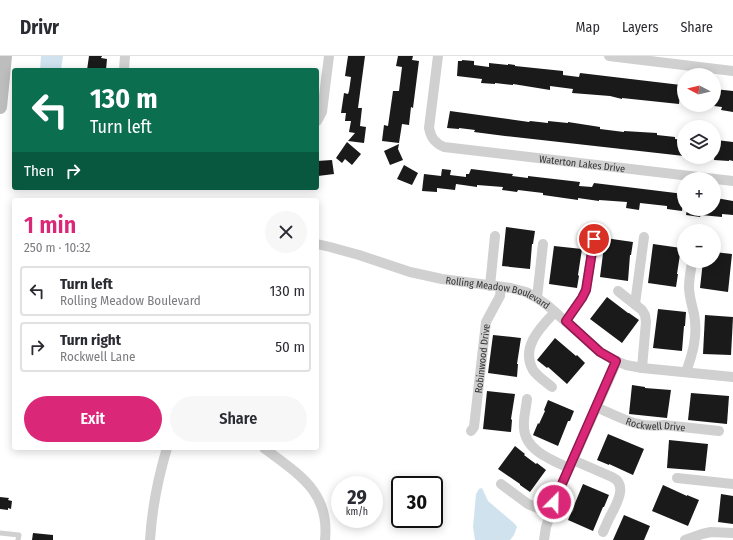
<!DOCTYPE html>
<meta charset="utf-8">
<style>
:root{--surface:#fff;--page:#f7f7f7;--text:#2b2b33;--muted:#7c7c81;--line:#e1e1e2;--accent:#db2777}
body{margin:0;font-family:"Fira Sans Condensed",sans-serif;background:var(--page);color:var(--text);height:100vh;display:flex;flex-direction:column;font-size:15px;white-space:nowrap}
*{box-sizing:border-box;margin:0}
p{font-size:13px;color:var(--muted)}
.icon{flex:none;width:22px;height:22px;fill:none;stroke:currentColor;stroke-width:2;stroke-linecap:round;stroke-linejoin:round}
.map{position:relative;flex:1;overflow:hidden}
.sheet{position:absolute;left:12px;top:142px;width:307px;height:252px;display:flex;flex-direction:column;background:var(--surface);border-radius:4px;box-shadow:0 2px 10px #0003}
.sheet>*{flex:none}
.hud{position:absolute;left:12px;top:12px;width:307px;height:122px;border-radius:4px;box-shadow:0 2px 10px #0003;background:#0b6e4f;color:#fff;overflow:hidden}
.needle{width:26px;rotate:277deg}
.buttons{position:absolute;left:677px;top:12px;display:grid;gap:8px}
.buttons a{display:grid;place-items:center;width:44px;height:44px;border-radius:50%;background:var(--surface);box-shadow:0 2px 10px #0003;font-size:20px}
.speed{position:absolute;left:331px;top:420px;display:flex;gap:8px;font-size:20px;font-weight:700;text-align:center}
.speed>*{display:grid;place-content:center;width:52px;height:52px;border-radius:50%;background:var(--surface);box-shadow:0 2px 10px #0003;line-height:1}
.speed small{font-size:10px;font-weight:400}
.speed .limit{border:2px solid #111;border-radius:6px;background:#fff;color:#111}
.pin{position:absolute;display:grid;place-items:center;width:34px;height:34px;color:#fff;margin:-17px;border:2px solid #fff;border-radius:50%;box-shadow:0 1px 4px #0007}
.me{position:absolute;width:44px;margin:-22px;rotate:23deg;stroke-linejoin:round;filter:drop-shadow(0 0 3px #0008)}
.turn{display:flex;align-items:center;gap:14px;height:84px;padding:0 12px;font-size:18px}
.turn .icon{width:52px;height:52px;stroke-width:2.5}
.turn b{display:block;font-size:28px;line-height:34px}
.then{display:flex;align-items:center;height:38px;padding:0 12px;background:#0003;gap:8px;font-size:15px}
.round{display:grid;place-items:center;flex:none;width:42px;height:42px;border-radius:21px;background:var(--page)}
.headline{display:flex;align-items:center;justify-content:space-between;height:68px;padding:0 12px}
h1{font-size:24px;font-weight:600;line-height:30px;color:var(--accent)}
.cta{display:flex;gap:8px;margin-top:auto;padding:8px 12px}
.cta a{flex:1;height:46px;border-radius:24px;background:var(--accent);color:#fff;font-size:16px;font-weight:600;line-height:46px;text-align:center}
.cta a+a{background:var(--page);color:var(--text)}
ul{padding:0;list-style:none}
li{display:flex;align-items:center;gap:12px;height:50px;margin:0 8px 6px;padding:0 4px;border:2px solid var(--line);border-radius:4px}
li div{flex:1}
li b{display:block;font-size:15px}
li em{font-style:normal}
header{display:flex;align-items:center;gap:24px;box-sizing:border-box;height:56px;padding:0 20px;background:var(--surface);border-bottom:1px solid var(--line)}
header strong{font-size:19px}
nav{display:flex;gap:22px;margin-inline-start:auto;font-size:14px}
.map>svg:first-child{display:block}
</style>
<header>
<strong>Drivr</strong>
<nav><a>Map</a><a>Layers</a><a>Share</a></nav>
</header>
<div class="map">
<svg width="733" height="484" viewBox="0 0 733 484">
<rect width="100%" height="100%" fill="#fff"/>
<!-- water -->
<g fill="#cfe2ee">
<polygon points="41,0 63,0 61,14 40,14"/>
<polygon points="482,432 488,445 515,468 517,471 514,479 510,484 475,484 473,471 476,438 479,433"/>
</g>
<!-- building -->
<g fill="#1a1a1a">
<polygon points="89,0 102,0 101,2 107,3 106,14 87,14"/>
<polygon points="348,0 365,0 358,52 362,52 360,70 366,71 364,87 348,85 355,77 349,76 351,65 345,65 346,57 341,57 344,37 348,38 349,35 351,21 345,20"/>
<polygon points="398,0 413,0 412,4 419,5 413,52 411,51 409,69 402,68 399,87 382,85 384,69 388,70 393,35 399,35 402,11 396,10"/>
<polygon points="462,4 474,5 474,9 489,11 489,7 508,9 508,8 515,9 515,10 563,15 563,19 579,21 580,17 681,29 679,48 622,42 622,43 610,40 572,37 573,33 550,30 550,34 513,28 513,29 495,27 495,28 481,27 482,23 457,20 458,5 462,5"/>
<polygon points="714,33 733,35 733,56 721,54 722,51 714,50"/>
<polygon points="450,55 529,66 530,65 548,67 548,65 568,67 568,66 600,71 600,73 624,76 624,75 657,77 657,79 675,81 675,83 684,84 684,100 505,80 474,76 475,74 459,72 459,73 447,72"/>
<polygon points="716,84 733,86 733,105 729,104 729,105 714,104"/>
<polygon points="347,86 361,98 352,109 345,103 342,107 336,102"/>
<polygon points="399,88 398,93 403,104 390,109 384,95"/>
<polygon points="332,104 334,118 318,120 317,105"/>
<polygon points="404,109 418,117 412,129 397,123"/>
<polygon points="442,113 451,114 450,119 466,121 466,118 469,118 471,113 513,118 512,120 528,122 528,120 580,126 579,130 592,131 594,127 684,138 682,155 667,153 667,150 640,147 639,154 626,152 627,146 599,144 599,145 578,142 578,144 543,139 543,137 518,134 517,136 502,134 503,131 477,129 477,131 456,128 455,134 437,132 437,136 422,135 424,118 441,120"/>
<polygon points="716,142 733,145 733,159 722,158 722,161 701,159 700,161 686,159 687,153 714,153 714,145 715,146"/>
<polygon points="506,171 535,175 533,188 532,188 530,213 502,210"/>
<polygon points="605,182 633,186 631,199 630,199 628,225 600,221"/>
<polygon points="653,188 681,192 677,218 678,218 676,231 648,227"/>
<polygon points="554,190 582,193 578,219 579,220 577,232 549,228"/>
<polygon points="714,196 732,198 728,236 700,232 703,205 714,205"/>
<polygon points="607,241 628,257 629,257 639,264 622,287 590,263"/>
<polygon points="658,253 686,256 685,270 684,270 682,295 653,292"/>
<polygon points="705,259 733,261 731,299 703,298"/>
<polygon points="493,279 521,282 517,308 518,308 517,321 488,317"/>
<polygon points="555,282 576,300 577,299 585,307 567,328 548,311 547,312 537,304"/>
<polygon points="632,329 645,331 645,332 671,334 667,362 629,358"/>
<polygon points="487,335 515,338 511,363 512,364 511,376 483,373"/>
<polygon points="691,337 729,340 727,368 688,364"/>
<polygon points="548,344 574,355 570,365 568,365 558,390 533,379 538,367 539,368 545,355 544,354"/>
<polygon points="608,378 644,393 633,419 609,408 609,409 597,404"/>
<polygon points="669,384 708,388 705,415 667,412"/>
<polygon points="515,390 525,398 524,399 536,408 537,407 546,414 530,436 520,429 520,428 498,413"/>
<polygon points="583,428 609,439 604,451 603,451 593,475 568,464"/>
<polygon points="663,429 687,440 687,439 699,444 688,470 652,455"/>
<polygon points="721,438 733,440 733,468 718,466"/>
<polygon points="0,441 9,442 8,444 12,445 11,453 8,452 8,454 0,453"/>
<polygon points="624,459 650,470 644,484 613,484"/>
<polygon points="33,477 53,479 53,484 32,484"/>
</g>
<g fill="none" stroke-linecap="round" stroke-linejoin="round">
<!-- service -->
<polyline stroke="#d0d0d0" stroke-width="5" points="0,477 19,479 18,484"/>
<!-- minor -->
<g stroke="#d0d0d0" stroke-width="10">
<path id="s1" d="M438 0 429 72C431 82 435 87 444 91L733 125"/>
<polyline points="609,0 733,15"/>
<polyline points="124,14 125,0"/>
<polyline points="317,65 322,56 329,0"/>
<path id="s2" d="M317 188 330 191 359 199 410 216 442 223 511 232 526 236 537 242 547 249 600 296 614 304 626 309 642 312 733 321"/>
<polyline points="490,230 495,180"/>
<polyline points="618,235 642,254 645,259 646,266 642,312"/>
<polyline points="537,242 543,188"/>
<polyline points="635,248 644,181"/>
<polyline points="566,265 582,242 586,234 594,183"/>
<path d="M686 316C693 297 698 279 694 258 692 249 689 240 689 231 689 222 691 214 692 206"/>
<path d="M552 331C546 326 538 321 533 314 520 291 541 271 555 256"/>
<path d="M527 343C526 353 523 363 524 372 525 394 551 404 569 412"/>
<path id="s3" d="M596 351C619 361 638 373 664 369L719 375"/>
<path id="s4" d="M471 375 474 371 486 266 500 240 501 231"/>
<path d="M264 392C298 418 330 435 325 484"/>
<path d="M573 404 612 421C627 428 618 445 613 455 609 462 606 469 603 476"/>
<polyline points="677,422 733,428"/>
<polyline points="501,428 528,448 550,457"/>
<path d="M150 484C152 452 158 422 167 392"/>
<polyline points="544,484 546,471 556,442 617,305"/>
<polyline points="685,484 702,478 711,476 733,477"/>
</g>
<!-- secondary -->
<polyline stroke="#bdbdbd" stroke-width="14" points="0,51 5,0"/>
</g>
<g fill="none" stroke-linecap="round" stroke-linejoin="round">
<!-- route casing -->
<g stroke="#8e194d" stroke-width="10">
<polyline id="route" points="554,446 616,305 600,296 566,265 582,242 586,234 594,183"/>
</g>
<!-- route -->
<use href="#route" stroke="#db2777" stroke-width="7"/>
</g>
<g text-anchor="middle" stroke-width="4" stroke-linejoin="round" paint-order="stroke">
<!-- street labels -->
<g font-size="10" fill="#333" stroke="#fff">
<text dy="4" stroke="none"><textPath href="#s1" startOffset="237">Waterton Lakes Drive</textPath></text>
<text dy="4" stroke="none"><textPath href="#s2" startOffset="188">Rolling Meadow Boulevard</textPath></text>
<text dy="4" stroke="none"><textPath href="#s4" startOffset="74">Robinwood Drive</textPath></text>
<text dy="4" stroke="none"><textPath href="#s3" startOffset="63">Rockwell Drive</textPath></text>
</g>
</g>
</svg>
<div class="buttons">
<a><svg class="needle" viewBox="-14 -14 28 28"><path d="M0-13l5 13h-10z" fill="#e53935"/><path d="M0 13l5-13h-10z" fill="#7c7c81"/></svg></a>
<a><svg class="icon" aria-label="layers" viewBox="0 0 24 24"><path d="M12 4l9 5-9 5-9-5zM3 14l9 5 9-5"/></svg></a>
<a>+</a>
<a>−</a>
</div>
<div class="speed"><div>29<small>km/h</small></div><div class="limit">30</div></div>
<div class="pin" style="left:594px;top:183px;background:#d93025"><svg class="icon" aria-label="arrive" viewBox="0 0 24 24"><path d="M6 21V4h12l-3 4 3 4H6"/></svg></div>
<svg class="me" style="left:554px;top:446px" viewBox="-20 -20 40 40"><circle r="17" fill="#db2777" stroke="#fff" stroke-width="3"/><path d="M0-11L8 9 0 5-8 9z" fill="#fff"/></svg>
<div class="hud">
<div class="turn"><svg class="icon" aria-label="left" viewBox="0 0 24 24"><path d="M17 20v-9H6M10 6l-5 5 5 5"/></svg><div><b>130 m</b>Turn left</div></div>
<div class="then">Then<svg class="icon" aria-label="right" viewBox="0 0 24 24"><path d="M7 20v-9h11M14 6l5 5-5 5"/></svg></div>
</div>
<section class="sheet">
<div class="headline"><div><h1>1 min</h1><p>250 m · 10:32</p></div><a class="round"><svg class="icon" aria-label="close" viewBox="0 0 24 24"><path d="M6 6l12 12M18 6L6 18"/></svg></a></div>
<ul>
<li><svg class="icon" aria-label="left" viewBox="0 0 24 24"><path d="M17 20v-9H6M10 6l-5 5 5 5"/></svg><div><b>Turn left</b><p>Rolling Meadow Boulevard</p></div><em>130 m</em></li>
<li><svg class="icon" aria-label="right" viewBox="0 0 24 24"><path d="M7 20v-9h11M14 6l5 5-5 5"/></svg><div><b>Turn right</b><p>Rockwell Lane</p></div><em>50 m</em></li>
</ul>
<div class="cta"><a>Exit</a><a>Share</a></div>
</section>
</div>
